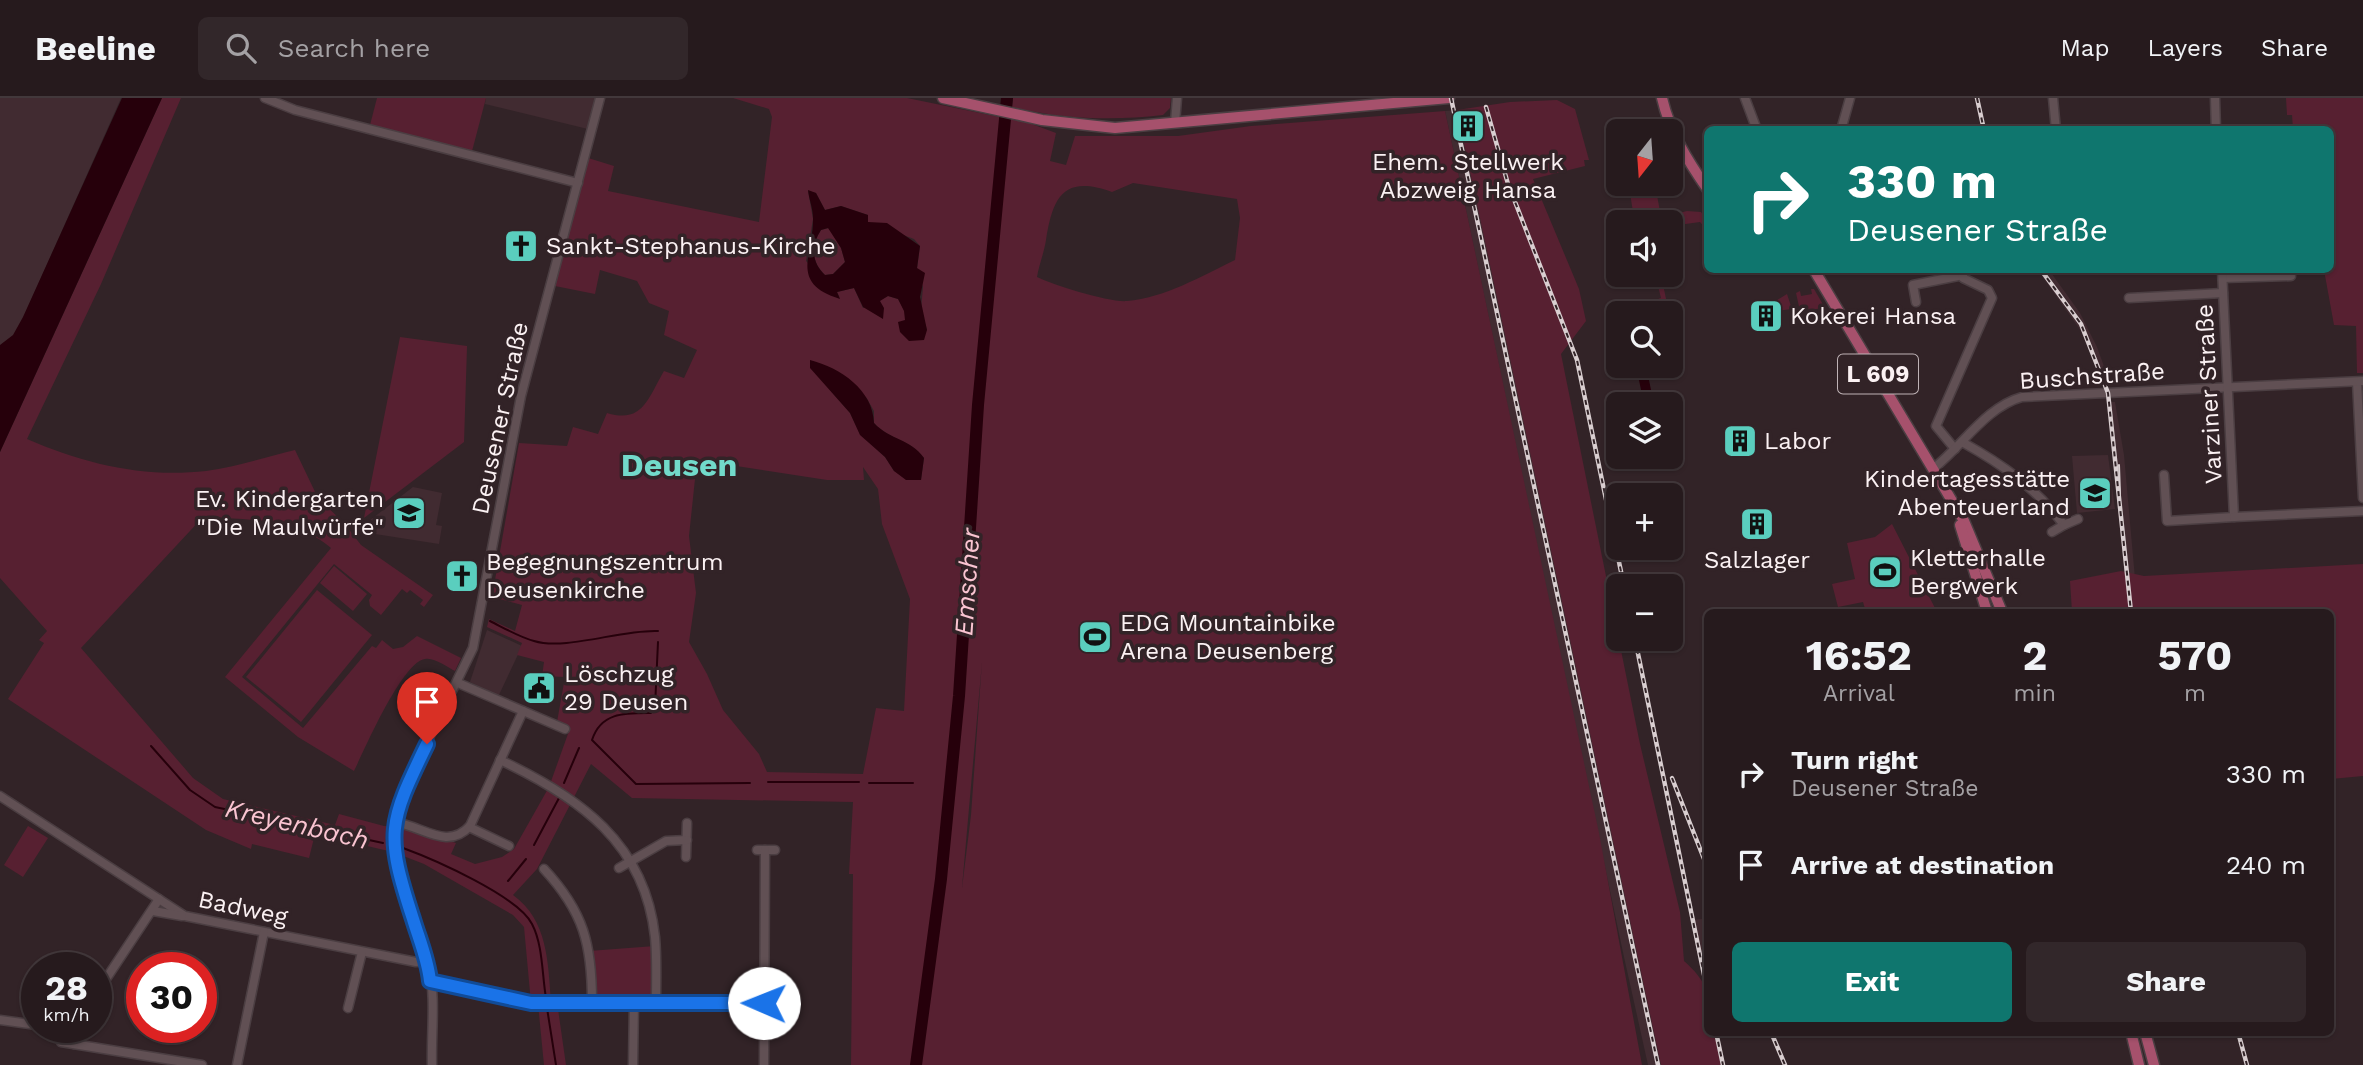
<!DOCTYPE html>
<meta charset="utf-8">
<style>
:root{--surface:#261a1d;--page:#32272a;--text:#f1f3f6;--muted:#a4a1a4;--line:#42383b;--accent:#0f766e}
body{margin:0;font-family:"Work Sans",sans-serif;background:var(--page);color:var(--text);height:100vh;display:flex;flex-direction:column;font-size:26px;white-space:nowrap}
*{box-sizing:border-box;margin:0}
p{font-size:23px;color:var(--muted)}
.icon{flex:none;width:38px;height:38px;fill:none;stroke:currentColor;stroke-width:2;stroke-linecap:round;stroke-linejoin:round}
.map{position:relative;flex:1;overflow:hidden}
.side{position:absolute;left:1704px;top:511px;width:630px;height:427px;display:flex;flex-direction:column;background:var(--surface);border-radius:10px;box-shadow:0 2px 5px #0004,0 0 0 2px var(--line)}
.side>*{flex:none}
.guide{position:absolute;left:1704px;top:28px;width:630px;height:147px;border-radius:10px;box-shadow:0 2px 5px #0004,0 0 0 2px var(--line);background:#0f766e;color:#fff;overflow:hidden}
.needle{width:46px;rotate:197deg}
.tools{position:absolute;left:1606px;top:21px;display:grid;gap:14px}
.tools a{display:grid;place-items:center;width:77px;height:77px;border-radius:10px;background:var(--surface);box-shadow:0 2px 5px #0004,0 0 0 2px var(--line);font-size:35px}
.speed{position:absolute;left:21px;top:854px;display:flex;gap:14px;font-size:35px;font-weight:700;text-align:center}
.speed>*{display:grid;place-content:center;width:91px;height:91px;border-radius:50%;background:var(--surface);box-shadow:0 2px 5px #0004,0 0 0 2px var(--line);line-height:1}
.speed small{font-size:18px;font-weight:400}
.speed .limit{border:10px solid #d22;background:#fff;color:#111}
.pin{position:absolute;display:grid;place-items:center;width:60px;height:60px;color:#fff;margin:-72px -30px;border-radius:50% 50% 50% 0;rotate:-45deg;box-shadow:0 0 7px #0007}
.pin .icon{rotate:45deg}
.me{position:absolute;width:77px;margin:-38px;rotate:271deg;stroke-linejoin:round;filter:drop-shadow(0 0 5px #0008)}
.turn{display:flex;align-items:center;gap:24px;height:147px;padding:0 28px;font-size:32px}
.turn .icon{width:91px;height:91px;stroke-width:2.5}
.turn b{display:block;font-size:49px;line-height:60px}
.eta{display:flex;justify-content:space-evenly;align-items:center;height:119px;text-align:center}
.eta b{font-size:42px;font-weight:700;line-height:49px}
.primary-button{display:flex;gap:14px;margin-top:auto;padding:14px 28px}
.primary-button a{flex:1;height:80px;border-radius:10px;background:var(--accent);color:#fff;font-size:28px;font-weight:700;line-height:80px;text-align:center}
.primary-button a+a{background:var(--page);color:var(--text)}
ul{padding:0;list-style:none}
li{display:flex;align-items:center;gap:21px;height:91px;padding:0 28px}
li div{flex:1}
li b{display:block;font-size:26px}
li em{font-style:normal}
header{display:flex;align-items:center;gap:42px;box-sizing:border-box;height:98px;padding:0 35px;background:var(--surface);border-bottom:2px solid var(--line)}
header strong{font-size:33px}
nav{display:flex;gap:38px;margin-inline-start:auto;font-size:24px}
.search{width:490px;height:63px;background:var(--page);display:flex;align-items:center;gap:18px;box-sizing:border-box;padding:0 24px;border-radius:10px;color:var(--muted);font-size:26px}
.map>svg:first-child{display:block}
</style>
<header>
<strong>Beeline</strong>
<div class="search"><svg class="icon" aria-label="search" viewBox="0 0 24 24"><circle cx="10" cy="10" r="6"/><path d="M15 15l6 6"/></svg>Search here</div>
<nav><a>Map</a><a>Layers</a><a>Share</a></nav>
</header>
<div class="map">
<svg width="2363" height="967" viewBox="0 0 2363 967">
<rect width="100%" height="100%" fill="#322327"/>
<!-- built -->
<g fill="#412b31">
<polygon points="0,0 121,0 0,272"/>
<polygon points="486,0 600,0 592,32 485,6"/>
<polygon points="1457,12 1542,398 1661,967 1648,967 1624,859 1445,13"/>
<polygon points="2038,172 2049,172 2080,215 2097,249 2110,285 2103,286 2081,233"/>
<polygon points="2107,304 2115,304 2124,357 2138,514 2129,514"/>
<polygon points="2108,357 2115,411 2077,415 2072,358"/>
<polygon points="413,389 442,395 436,427 442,428 439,446 356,433"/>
<polygon points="487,532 522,548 498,599 470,584"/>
<polygon points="1702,821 1708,851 1705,868 1708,905 1691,822"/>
</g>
<!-- green -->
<g fill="#572031" fill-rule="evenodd">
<path d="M162 0H181L101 186 27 341C85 366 143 380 206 373 236 369 266 359 295 352L318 400 344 425 361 447 433 497 424 509 420 506 423 502 410 492 407 495 402 491 381 517 370 508 369 502 372 497 334 466 242 579 303 630 372 548 376 550 382 542 393 551 403 549 417 538 461 560 455 573C447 569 434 559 425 561 402 564 365 651 354 673L298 639 225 579 331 450C298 421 245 421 203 419L81 550 193 680 223 701 335 727 339 716 384 728 403 729 456 745 451 756 475 766 502 759 514 751 549 689 569 633 557 624 565 579 542 578 544 564 517 557 522 545 487 529 489 521 515 533 522 507 492 499 519 345 567 348 573 329 598 336 607 315C643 326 648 300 664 273L684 280 697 252 664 237 669 213 649 205 637 183 600 172 595 196 550 187 585 59 614 68 608 93 759 124 772 19 769 11 733 0H907L1029 25 1056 35 1050 63 1066 67 1075 38H1178L1251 28 1445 13 1599 735 1642 967H920L930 861 913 967H851L853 776H849L853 704 632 700 591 666 537 771 513 797C548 822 548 865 551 904H557L566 967H544L538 906 531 905 524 829 513 817 424 766 393 754 315 736 309 760 252 746 251 751 206 732 8 601 44 545 39 542 47 533 0 480V354ZM1133 85 1237 101 1240 120 1235 162C1202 178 1164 200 1127 203 1111 205 1053 187 1037 179 1039 167 1044 155 1046 142 1053 98 1064 77 1112 94ZM808 93 816 95 825 112 841 108 868 117V124L914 141 920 148 917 171 923 189 921 212 927 232 905 222V213L898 201 888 198 863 210 854 190 837 194 840 200 806 163 813 121ZM830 292 866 299 874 313V325C891 343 910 341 924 360L921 382 894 373 885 359 860 336 850 315ZM697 362 827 382H864L863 369 878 391 882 426 910 501 904 613 876 610 863 676 767 674 759 656 723 612 707 576 689 544 696 495 689 438ZM982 564 971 717 962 790V789Z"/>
<polygon points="377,0 486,0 471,57 369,31"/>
<path d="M1013 0H1171L1170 10 1163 17C1111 23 1063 21 1012 9Z"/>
<polygon points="2286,0 2363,0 2363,275 2357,275 2356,228 2334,227 2324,172 2331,172 2331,32 2293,31 2292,17 2287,17"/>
<path d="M1557 2 1575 11 1589 62H1584L1585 68 1533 81 1579 191 1586 223 1561 256 1640 646 1680 814 1684 863C1712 888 1708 898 1708 934L1714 935 1721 967H1661L1457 12 1510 4Z"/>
<polygon points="1656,92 1662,124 1623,124 1623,116 1633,114 1630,95"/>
<polygon points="1687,113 1701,114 1708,124 1708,133 1700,124 1671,128 1671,124 1667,124 1672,117"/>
<path d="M829 130 841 150 845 164 833 176 825 177C811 164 811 147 821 132Z"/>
<polygon points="1643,177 1661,177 1669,215 1654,215 1652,203 1661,200 1657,184 1645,187"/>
<polygon points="1811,191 1814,191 1825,210 1800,213 1796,195 1800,193 1801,198 1812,196"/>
<polygon points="1787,196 1792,211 1754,216 1753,208 1774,204"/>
<polygon points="400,239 467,248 464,344 364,420"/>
<polygon points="1892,426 1937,514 1866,514 1863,504 1838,509 1832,486 1855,481 1847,445 1875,439"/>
<polygon points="2363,466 2363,678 2331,681 2331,514 2072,514 2070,483 2121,473 2144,478"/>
<polygon points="334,468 367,496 353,513 320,485"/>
<polygon points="317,492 372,537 301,624 246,579"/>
<polygon points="28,728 48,740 23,779 4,767"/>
<polygon points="655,848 656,904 592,904 589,853"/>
</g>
<!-- water -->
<g fill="#26000b" fill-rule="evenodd">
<polygon points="122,0 162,0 0,354 0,247 13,237 23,219"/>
<path d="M808 92 816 95 825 112 841 108 868 117V124L887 125 920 148 917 170 925 175 920 199 927 232 924 242 909 243 900 234 898 224 905 222 904 213 898 201 888 198 880 203 884 210 883 221 863 209 854 190 837 194 840 201C788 185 814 156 813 120 813 111 809 101 808 92ZM828 130 841 150 845 164 833 176 825 177C811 164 811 147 821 132Z"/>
<path d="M810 262C841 270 873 292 874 325 891 343 910 340 924 360L921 382H906L894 373 885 359 860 337 850 315 810 270Z"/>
<polygon points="1636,268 1646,268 1654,306 1644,306"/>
</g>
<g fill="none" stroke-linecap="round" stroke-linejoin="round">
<!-- stream -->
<g stroke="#26000b" stroke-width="2">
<path d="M490 523C504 530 519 539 534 543 566 553 622 531 658 533"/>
<path d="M658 544 655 609 651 615C625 615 601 614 592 642L636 686 750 685"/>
<polyline points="151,648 190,692 215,709 383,745"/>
<polyline points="768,684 859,684"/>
<polyline points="564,685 579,650"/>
<polyline points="869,685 913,685"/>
<polyline points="534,747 559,700"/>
<path d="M403 750C433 761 518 798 532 826 543 847 542 877 546 900"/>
<polyline points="508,783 526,761"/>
<polyline points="547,910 556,967"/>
</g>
<!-- river -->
<polyline stroke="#26000b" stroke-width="12" points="916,967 941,781 959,598 978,307 1007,0"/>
<!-- minor casing -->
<g stroke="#4b3e42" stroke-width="11">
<g id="minor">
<polyline points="265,0 295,12 578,85"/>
<polyline points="1745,0 1757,32"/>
<polyline points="2053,0 2056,32"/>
<polyline points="2215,0 2216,32"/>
<polyline points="1175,25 1177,0"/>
<polyline points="1841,32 1850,0"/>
<polyline points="2223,180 2291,178"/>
<polyline points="2129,200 2223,195"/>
<polyline points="1916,204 1913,187 1963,177"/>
<polyline points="2357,284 2363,400"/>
<path d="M1962 344C2002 366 2036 390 2064 427L2052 434"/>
<polyline points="1955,351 1936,328 1992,200 1988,192 1963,180 1962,172"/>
<path d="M1934 370C1963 347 1986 309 2022 299L2363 283"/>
<polyline points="2164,377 2167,423 2234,419 2222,172"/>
<polyline points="2234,419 2363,413"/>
<polyline points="2064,427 2078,421"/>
<polyline points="458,585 565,631"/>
<path d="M500 662C579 699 645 745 655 839 657 861 656 883 656 904"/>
<polyline points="0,698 185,818 416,864 426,863"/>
<path d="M394 724C423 728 447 753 470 728L523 613"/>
<polyline points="469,729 509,748"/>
<polyline points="757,752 775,752"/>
<polyline points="686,759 687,725"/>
<polyline points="619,770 666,743 687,742"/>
<path d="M544 771C584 814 592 847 592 904"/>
<polyline points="153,813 182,818"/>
<polyline points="430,883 531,905 764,905"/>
<polyline points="96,896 159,801"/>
<polyline points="348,910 362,854"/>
<polyline points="0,922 37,927"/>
<polyline points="63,930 61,944 202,967"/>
<polyline points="74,946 77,929"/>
<polyline points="237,967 264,834"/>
<path d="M432 967C431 936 436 900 429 870 414 809 378 757 403 693L473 550 521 298 600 0"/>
<polyline points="633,967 634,904"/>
<polyline points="764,967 765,752"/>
</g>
</g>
<!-- major casing -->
<g stroke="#4b3e42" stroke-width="13">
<g id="major">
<polyline points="943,0 1042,22 1115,30 1449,0"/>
<path d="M1662 0C1670 35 1688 63 1708 92"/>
<polyline points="1814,172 1964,423 2002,514"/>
<polyline points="1960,427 1987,514"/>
<polyline points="2131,934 2139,967"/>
<polyline points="2145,934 2154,967"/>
</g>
</g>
<!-- minor -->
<use href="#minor" stroke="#615054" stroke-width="8"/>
<!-- major -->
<use href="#major" stroke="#a6516c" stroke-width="10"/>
<!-- tram -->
<polyline stroke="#d9ced0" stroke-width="2" points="2119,367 2120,396"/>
<!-- rail casing -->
<g stroke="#d9ced0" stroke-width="4.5">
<g id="rail">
<polyline points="1451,0 1658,967"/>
<polyline points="1977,0 1984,32"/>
<polyline points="1486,9 1508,86 1577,262 1624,488"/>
<polyline points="2041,172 2081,226 2108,295 2131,514"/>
<polyline points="1635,541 1708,896"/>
<polyline points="1672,680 1708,771"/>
<polyline points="1716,934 1723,967"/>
<polyline points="1771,934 1785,967"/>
<polyline points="2238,934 2247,967"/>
</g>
</g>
<!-- rail -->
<use href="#rail" stroke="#322327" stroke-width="2" stroke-dasharray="5" stroke-linecap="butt"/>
</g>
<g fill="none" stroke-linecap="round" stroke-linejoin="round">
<!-- route casing -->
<g stroke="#114b97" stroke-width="18">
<path id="route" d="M427 646C388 726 385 735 413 821 419 841 428 862 430 883L531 905H764"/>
</g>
<!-- route -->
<use href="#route" stroke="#1a73e8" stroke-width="12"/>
</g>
<!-- icons -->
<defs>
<g id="building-square" transform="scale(1.75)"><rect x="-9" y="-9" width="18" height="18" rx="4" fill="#5acebe" stroke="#322327"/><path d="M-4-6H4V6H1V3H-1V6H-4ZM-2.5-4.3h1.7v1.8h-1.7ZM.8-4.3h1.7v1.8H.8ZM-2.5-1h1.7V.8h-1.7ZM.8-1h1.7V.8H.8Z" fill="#111"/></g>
<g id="church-square" transform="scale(1.75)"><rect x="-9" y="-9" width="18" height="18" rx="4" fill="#5acebe" stroke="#322327"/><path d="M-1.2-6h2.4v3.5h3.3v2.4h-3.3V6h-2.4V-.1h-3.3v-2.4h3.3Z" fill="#111"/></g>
<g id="school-square" transform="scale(1.75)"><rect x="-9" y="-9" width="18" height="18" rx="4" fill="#5acebe" stroke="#322327"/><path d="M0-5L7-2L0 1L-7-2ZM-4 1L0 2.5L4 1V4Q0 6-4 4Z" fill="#111"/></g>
<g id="stadium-square" transform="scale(1.75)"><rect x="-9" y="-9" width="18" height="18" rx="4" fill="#5acebe" stroke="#322327"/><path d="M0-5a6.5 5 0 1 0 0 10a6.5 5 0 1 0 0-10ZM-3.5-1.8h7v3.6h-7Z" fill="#111"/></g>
<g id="civic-square" transform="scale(1.75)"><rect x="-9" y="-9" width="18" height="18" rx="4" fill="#5acebe" stroke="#322327"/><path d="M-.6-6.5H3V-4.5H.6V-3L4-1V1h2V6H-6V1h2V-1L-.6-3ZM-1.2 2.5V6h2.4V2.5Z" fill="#111"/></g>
</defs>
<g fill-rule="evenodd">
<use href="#building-square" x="1468" y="28"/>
<use href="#church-square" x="521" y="148"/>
<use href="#building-square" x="1766" y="218"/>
<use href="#building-square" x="1740" y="343"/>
<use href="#school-square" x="2095" y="395"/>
<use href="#school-square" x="409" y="415"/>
<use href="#building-square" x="1757" y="426"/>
<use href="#stadium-square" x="1885" y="474"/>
<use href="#church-square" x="462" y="478"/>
<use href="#stadium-square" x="1095" y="539"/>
<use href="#civic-square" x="539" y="590"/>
</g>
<g text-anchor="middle" stroke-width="7" stroke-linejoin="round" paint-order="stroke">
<!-- shield labels -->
<rect fill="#322327" stroke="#bfb3b6" stroke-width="2" x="1838" y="256.5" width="80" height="39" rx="5"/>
<g font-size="23" font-weight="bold" fill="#fbf1f3">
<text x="1878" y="284">L 609</text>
</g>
<!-- poi labels -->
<g font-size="24" fill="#fbf1f3" stroke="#322327" text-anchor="start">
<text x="1468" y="72" text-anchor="middle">Ehem. Stellwerk<tspan x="1468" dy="28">Abzweig Hansa</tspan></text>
<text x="546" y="156">Sankt-Stephanus-Kirche</text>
<text x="1790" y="226">Kokerei Hansa</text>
<text x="1764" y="351">Labor</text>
<text x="2070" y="389" text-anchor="end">Kindertagesstätte<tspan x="2070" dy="28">Abenteuerland</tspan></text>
<text x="384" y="409" text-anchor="end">Ev. Kindergarten<tspan x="384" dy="28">"Die Maulwürfe"</tspan></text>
<text x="1910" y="468">Kletterhalle<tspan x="1910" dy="28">Bergwerk</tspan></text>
<text x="1757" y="470" text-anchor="middle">Salzlager</text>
<text x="486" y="472">Begegnungszentrum<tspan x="486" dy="28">Deusenkirche</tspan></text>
<text x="1120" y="533">EDG Mountainbike<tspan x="1120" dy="28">Arena Deusenberg</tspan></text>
<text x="564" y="584">Löschzug<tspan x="564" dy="28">29 Deusen</tspan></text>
</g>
<!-- street labels -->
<g font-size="24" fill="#fbf1f3" stroke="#322327">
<text transform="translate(2092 278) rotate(-4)" y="8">Buschstraße</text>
<text transform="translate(2209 296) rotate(-93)" y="8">Varziner Straße</text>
<text transform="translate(500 320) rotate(-78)" y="8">Deusener Straße</text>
<text transform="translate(243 810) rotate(12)" y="8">Badweg</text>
</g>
<!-- water labels -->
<g font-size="26" font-style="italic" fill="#fac4d1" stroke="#322327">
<text transform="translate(967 484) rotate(-86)" y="9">Emscher</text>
<text transform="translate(297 726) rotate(13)" y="9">Kreyenbach</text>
</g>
<!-- district labels -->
<g font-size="32" font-weight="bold" fill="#72daca" stroke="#322327">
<text x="679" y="378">Deusen</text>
</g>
</g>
</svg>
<div class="tools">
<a><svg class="needle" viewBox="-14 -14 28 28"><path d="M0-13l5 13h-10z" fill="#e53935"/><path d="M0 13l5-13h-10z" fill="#a4a1a4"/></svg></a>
<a><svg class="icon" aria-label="sound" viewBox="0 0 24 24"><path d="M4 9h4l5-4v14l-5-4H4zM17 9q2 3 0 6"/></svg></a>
<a><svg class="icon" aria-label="search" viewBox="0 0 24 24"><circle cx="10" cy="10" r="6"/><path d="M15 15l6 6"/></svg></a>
<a><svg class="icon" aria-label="layers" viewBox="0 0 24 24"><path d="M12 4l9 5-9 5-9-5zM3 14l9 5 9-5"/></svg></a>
<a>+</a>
<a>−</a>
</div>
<div class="speed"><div>28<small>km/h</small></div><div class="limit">30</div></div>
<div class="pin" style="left:427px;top:646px;background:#d93025"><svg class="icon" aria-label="arrive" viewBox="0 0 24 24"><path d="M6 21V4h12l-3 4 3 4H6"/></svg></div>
<svg class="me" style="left:764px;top:905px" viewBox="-20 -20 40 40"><circle r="19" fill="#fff"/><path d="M0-13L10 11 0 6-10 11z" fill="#1a73e8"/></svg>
<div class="guide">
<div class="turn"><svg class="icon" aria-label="right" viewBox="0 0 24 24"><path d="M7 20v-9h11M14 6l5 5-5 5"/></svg><div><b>330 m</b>Deusener Straße</div></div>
</div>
<section class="side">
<div class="eta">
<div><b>16:52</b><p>Arrival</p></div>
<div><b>2</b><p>min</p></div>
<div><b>570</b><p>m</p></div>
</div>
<ul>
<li><svg class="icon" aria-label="right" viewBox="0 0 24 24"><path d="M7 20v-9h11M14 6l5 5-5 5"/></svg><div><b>Turn right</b><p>Deusener Straße</p></div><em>330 m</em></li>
<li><svg class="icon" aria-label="arrive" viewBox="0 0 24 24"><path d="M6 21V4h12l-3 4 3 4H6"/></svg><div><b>Arrive at destination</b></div><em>240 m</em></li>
</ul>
<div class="primary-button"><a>Exit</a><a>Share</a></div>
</section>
</div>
